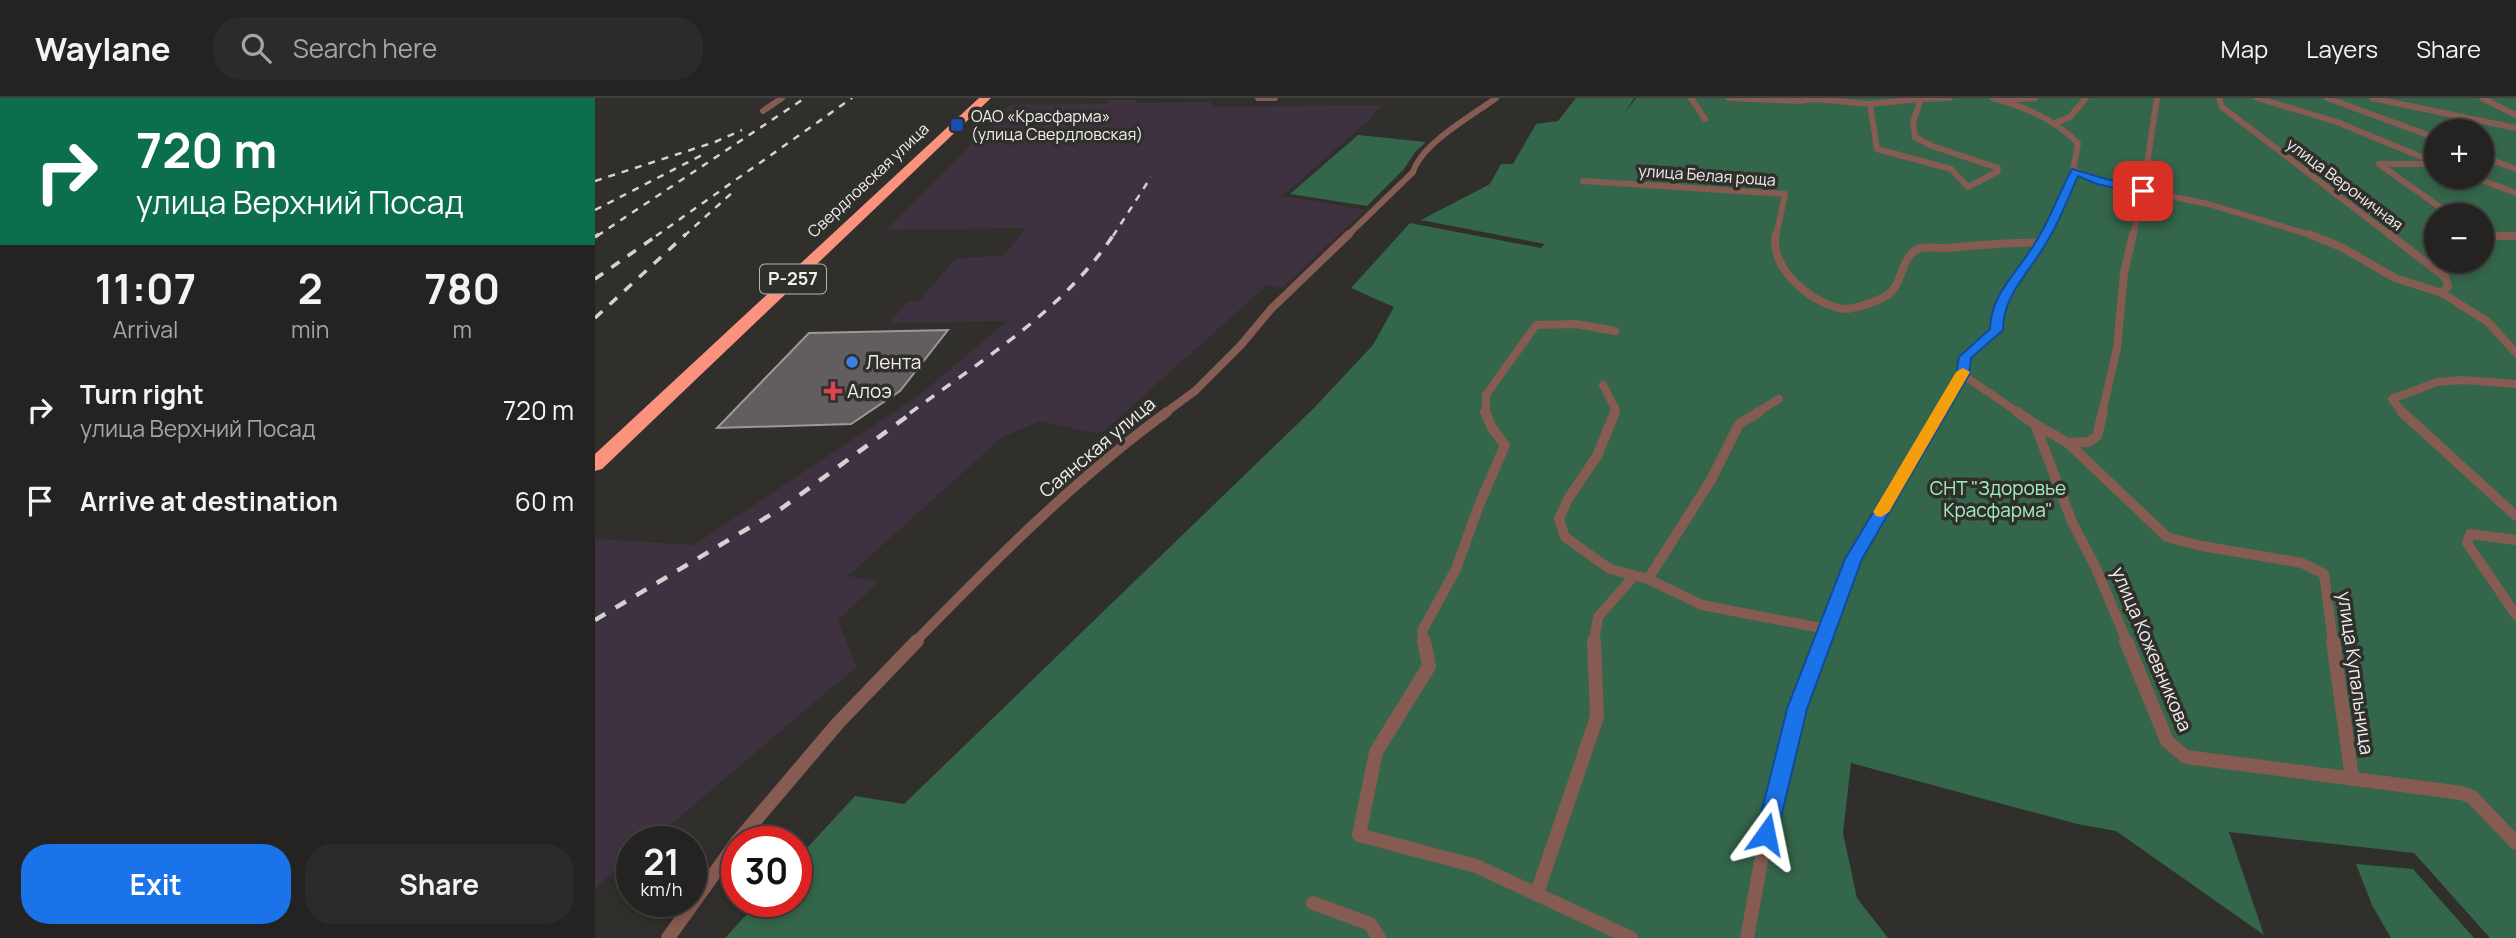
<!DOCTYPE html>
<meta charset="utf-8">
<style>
:root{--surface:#252321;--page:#2d2b2a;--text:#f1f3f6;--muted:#a3a4a5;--line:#42403f;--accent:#1a73e8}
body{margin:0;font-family:Manrope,sans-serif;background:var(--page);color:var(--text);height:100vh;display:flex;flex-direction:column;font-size:26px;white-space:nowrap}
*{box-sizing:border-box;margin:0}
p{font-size:23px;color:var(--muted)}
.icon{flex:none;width:38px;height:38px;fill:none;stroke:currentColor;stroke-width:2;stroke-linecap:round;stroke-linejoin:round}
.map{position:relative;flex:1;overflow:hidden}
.panel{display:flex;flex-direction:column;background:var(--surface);width:595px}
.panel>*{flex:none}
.guide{background:#0b6e4f;color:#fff;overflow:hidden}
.controls{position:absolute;left:1829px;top:21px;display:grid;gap:14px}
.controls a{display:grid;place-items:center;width:70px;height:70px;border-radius:50%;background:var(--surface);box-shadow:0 4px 10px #0003,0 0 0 2px var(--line);font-size:35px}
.speed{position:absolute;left:21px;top:728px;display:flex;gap:14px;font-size:35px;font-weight:700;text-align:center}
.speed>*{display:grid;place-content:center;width:91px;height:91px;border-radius:50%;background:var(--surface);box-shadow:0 4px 10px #0003,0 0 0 2px var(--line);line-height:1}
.speed small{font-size:18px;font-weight:400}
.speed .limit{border:10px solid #d22;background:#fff;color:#111}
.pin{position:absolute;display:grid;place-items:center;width:60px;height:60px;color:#fff;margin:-30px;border-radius:14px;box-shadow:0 4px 10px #0006}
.me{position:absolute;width:77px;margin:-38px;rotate:12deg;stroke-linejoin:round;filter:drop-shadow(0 0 5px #0008)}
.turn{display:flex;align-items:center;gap:24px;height:147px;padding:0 21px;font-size:32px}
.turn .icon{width:91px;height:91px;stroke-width:2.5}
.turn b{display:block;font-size:49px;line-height:60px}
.eta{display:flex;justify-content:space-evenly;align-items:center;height:119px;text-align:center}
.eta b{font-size:42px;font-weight:700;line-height:49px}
.primary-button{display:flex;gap:14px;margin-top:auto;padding:14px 21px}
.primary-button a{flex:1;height:80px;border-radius:28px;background:var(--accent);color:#fff;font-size:28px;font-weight:700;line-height:80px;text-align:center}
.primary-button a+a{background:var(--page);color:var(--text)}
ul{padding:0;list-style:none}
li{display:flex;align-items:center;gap:21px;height:91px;padding:0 21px}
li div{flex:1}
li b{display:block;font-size:26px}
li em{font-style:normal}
header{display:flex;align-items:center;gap:42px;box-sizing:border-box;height:98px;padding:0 35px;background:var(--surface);border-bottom:2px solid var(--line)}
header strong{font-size:33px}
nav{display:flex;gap:38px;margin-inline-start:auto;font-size:24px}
.search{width:490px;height:63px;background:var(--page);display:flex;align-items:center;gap:18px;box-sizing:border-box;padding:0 24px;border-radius:28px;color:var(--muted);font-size:26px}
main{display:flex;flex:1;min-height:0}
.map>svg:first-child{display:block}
</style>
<header>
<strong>Waylane</strong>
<div class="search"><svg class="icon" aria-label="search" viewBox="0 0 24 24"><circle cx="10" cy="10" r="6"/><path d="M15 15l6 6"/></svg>Search here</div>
<nav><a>Map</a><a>Layers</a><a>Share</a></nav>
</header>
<main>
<section class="panel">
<div class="guide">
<div class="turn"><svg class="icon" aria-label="right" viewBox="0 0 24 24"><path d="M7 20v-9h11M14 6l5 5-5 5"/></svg><div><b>720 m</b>улица Верхний Посад</div></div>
</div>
<div class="eta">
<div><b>11:07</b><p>Arrival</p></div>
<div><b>2</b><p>min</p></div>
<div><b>780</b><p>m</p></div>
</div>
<ul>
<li><svg class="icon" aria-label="right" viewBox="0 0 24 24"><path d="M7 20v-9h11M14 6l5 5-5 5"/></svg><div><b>Turn right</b><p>улица Верхний Посад</p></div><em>720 m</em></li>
<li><svg class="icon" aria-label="arrive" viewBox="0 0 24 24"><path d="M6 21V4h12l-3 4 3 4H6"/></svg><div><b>Arrive at destination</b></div><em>60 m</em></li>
</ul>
<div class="primary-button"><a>Exit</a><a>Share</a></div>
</section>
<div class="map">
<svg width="1921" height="840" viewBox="0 0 1921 840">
<rect width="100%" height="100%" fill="#312f2c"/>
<!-- industrial -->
<polygon fill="#3f3240" points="516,2 542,2 541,5 617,4 615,9 785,7 787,9 778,15 780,17 687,98 770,112 687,190 672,187 508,334 499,335 445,323 406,340 253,478 283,484 243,522 261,569 55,744 37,744 37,759 0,790 0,441 99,447 326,296 412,223 294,225 313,203 324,203 360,161 410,157 430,130 291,132 415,7 513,5"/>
<!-- green -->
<g fill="#34664b" fill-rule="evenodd">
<path d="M981 0H1039L1030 15 1041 0H1921V840H1895L1819 755 1634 734 1669 837 1521 733 1482 726 1256 665 1248 735 1262 800 1293 840H130L164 803H201V762L260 698 309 706 720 309 778 247 799 209 756 190 815 125 946 150 950 146 826 122 895 86 906 66H918L941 26 963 23ZM1841 33H1886V79H1841ZM1841 117H1886V163H1841Z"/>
<polygon points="763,37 831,44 820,54 809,71 772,108 695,96"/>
<polygon points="1761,766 1818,771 1879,840 1796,840 1777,807"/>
</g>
<!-- building -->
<polygon fill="#625d5f" stroke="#9d989a" stroke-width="2" points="353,232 305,293 256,326 122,330 214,235"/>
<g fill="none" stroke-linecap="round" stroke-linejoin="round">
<!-- street-far3 -->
<g stroke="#865b52" stroke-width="6">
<polyline points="663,0 680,0"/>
<polyline points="1096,0 1110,21"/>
<polyline points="1134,0 1204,3 1220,1 1275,6 1326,1"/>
<path d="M1398 0C1430 9 1459 21 1483 45L1476 84 1450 138"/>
<polyline points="1624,0 1627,9 1796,138"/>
<polyline points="1662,0 1742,24 1841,65"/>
<polyline points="1732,0 1841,40"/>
<polyline points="1777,0 1921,30"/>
<polyline points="1887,0 1921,17"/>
<polyline points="1413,2 1440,0"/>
<polyline points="1275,6 1282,51 1356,71 1373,89 1402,74 1403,70 1337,48 1320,39 1318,24 1326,1 1355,0"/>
<polyline points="168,13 187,0"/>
<polyline points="1460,25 1475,19 1491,0"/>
<polyline points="1886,58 1921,71"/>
<polyline points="1838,66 1784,66 1856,117"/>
<polyline points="1481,73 1506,84 1613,106 1719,138"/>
<polyline points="1878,79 1921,95"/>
<polyline points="988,83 1190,96 1181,138"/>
<path d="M752 138 818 74C827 45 877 18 901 0"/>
<polyline points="1538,138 1548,93 1562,0"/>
</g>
<!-- street-far2 -->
<g stroke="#865b52" stroke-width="8">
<path d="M1181 136C1173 170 1219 208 1250 211 1260 211 1283 203 1291 198 1309 187 1305 159 1323 151 1330 148 1342 150 1350 150 1383 148 1413 143 1446 145"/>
<polyline points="1714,136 1746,149 1800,180 1847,195 1893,224 1921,255"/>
<polyline points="1794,136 1850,179 1853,188 1847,195"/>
<polyline points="1886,138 1921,138"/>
<polyline points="1368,277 1424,315"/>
<polyline points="1008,287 1021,312 1020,315"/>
<polyline points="570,315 600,293 646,247 676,211 754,136"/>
<polyline points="891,315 891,297 941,227 981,226 1020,233"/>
<polyline points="1161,315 1184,301"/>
<polyline points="1345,315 1368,277 1370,259 1402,232 1411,197 1451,136"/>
<polyline points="1507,315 1522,250 1529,175 1538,136"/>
<polyline points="1808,315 1797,301 1842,284 1868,282 1921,286"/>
</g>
<!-- street-far1 -->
<g stroke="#865b52" stroke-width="10">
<polyline points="1020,314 1002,358 973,401 964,421 970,439 1015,471 1053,481 1107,507 1231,531"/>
<polyline points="1422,314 1440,326 1477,424 1501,470 1532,544"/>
<polyline points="1807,314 1921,418"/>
<polyline points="1440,326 1473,345 1572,439 1607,448 1707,465 1729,476 1738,544"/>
<polyline points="1473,345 1494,344 1502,338 1508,314"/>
<polyline points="1921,442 1875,436 1872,445 1921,517"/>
<polyline points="1053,481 1116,382 1144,326 1164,314"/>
<path d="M320 544C399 463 480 381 572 314"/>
<polyline points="829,544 827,533 861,471 884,407 910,347 897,330 890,314"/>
<polyline points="999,544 1003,519 1039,478"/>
<polyline points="1226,544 1258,461 1346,314"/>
</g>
<!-- street -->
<g stroke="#865b52" stroke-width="14">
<polyline points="829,543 834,568 781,654 764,737 881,768 1036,840"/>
<polyline points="1531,543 1572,643 1591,659 1867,695 1877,699 1921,745"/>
<polyline points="1738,543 1757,681"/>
<polyline points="142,744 243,625 322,543"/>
<polyline points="942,795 1002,619 999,543"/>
<polyline points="718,805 775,826 784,840"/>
<polyline points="73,840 142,744"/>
<polyline points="1152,840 1176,709 1202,611 1227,543"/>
</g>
<!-- highway -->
<polygon fill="#fb927d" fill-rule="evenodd" points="384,0 396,0 7,371 0,373 0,356"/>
<!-- rail-far2 -->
<g stroke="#d3d2cf" stroke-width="2.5" stroke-dasharray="7 7" stroke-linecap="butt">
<polyline points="0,83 120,44 147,32"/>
<polyline points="0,112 109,56"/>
<polyline points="2,138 210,0"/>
<polyline points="61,138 257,0"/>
<polyline points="89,138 139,93"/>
<polyline points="518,138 556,79"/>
</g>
<!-- rail-far1 -->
<g stroke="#d3d2cf" stroke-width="3.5" stroke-dasharray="10 10" stroke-linecap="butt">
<polyline points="0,139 4,136"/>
<polyline points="0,181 64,136"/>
<polyline points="0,220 91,136"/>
<path d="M315 315C387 262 469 212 519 136"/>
</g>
<!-- rail -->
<polyline stroke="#d3d2cf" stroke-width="4.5" stroke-dasharray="12 12" stroke-linecap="butt" points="0,522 187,410 318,314"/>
</g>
<!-- route -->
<path fill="#1a73e8" stroke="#114b97" stroke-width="2" d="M1477 71 1553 93 1548 96 1502 86 1483 78C1473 100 1464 125 1450 147 1433 176 1408 197 1408 232L1376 260 1374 277 1267 461 1212 611 1182 736 1179 742 1171 745 1164 742 1161 736 1192 611 1250 461 1361 277 1364 259 1395 231C1396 195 1423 174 1440 145 1455 122 1464 95 1477 71Z"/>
<!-- slow -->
<polygon fill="#f59e0b" points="1368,270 1375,274 1294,414 1286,419 1281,418 1278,414 1361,274"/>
<!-- markers -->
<rect fill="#1a4fb4" stroke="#312f2c" stroke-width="2.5" x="355" y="20" width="14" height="14" rx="3.5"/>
<circle fill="#3f7fe0" stroke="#312f2c" stroke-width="2.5" cx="257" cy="264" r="7"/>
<path fill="#e0444e" stroke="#312f2c" stroke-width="2.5" d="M234.5 282.5h7v7h7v7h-7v7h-7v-7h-7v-7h7z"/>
<g text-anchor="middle" stroke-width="7" stroke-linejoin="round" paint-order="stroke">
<!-- far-poi labels -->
<g font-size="16" fill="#f0efed" stroke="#312f2c" text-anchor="start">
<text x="376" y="24">ОАО «Красфарма»<tspan x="376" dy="18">(улица Свердловская)</tspan></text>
</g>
<!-- far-street labels -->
<g font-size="16" fill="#f0efed" stroke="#312f2c">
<text transform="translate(1112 77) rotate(4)" y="6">улица Белая роща</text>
<text transform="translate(273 82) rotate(-43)" y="6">Свердловская улица</text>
<text transform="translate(1750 86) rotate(37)" y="6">улица Вероничная</text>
</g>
<!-- shield labels -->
<rect fill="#312f2c" stroke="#b7b5b3" stroke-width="2" x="165" y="166.5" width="66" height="29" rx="5"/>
<g font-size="18" font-weight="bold" fill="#f0efed">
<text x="198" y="187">Р-257</text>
</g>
<!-- poi labels -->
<g font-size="19" fill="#f0efed" stroke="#312f2c" text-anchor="start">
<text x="271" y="271">Лента</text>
<text x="252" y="300">Алоэ</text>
</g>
<!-- street labels -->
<g font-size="19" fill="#f0efed" stroke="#312f2c">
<text transform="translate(502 349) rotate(-40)" y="7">Саянская улица</text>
<text transform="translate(1557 551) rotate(67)" y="7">улица Кожевникова</text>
<text transform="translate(1761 575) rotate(82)" y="7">улица Купальница</text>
</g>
<!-- park labels -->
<g font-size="19" fill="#a1f1c4" stroke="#312f2c">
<text x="1403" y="397">СНТ "Здоровье<tspan x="1403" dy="22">Красфарма"</tspan></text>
</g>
</g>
</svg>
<div class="controls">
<a>+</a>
<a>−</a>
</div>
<div class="speed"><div>21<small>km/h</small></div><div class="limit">30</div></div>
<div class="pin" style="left:1548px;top:93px;background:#d93025"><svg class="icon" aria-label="arrive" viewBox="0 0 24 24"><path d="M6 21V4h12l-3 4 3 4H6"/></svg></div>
<svg class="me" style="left:1171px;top:736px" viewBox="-20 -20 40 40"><path d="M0-17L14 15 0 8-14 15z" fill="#1a73e8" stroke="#fff" stroke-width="4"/></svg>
</div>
</main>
